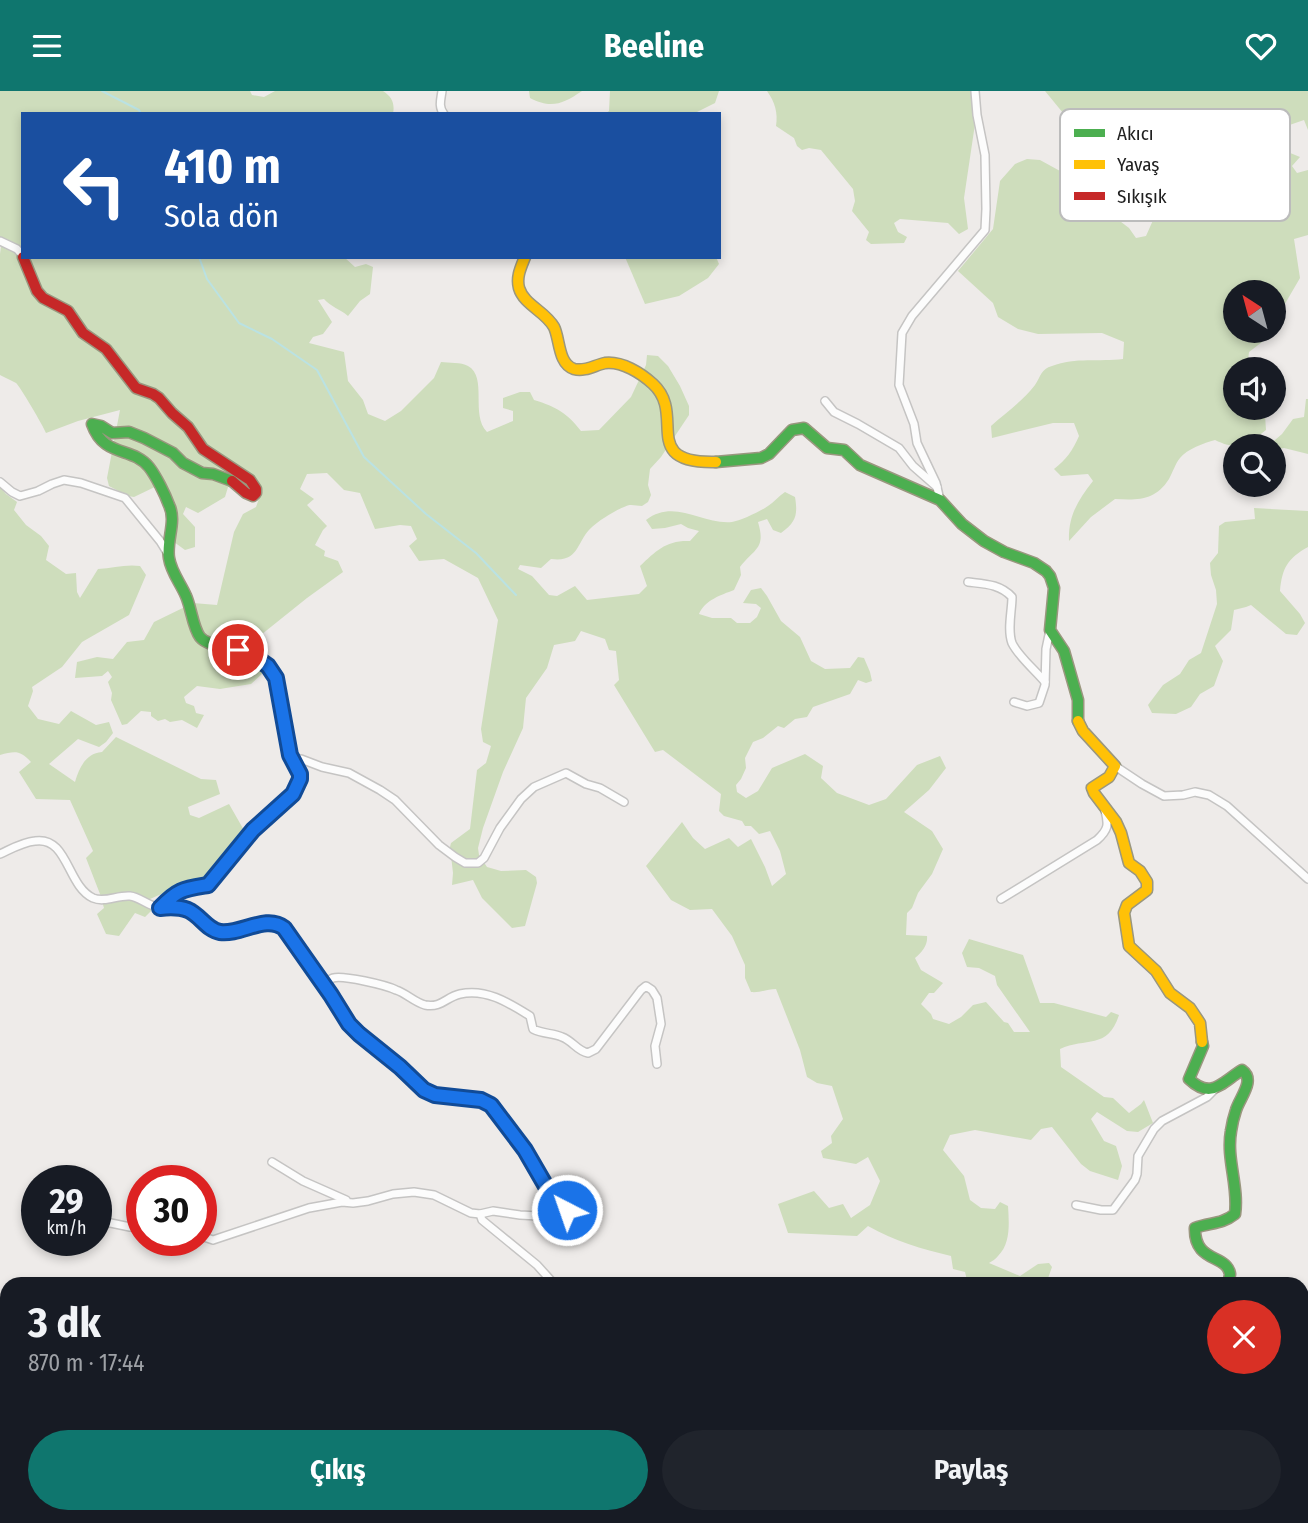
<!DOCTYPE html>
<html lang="tr">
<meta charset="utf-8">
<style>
:root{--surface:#171b24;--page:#20242c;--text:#f1f3f6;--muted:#9ea1a6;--accent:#0f766e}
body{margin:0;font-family:"Fira Sans Condensed",sans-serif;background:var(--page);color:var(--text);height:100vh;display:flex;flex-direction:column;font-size:26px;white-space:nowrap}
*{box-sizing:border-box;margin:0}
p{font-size:23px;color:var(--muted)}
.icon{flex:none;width:38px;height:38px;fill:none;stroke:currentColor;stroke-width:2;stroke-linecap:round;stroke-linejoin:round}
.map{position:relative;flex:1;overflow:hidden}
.side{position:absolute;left:0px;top:1186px;width:1309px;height:247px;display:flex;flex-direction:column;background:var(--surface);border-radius:21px 21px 0 0;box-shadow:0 4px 10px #0003}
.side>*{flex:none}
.guide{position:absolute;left:21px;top:21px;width:700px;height:147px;border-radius:0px;box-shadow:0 4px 10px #0003;background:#1a4fa0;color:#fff;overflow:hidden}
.needle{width:46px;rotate:324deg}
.fabs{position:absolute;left:1223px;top:189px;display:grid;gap:14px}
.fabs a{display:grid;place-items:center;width:63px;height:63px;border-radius:50%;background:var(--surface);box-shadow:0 4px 10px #0003;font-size:35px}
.speed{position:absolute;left:21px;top:1074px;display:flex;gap:14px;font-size:35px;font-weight:700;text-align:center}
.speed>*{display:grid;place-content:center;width:91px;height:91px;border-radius:50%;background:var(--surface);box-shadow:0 4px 10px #0003;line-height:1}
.speed small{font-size:18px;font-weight:400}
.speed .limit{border:10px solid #d22;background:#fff;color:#111}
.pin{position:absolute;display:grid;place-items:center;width:60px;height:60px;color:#fff;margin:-30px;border:4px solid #fff;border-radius:50%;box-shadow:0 2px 7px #0007}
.me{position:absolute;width:77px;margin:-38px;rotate:319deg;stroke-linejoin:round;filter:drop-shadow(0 0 5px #0008)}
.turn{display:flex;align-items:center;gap:24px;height:147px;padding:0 28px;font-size:32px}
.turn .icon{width:91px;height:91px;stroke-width:2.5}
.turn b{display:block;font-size:49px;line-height:60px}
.round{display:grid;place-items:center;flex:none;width:74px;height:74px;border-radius:37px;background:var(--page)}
.head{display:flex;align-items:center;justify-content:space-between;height:119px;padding:0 28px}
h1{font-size:42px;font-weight:700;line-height:52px}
.primary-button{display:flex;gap:14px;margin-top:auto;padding:14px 28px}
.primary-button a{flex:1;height:80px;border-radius:42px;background:var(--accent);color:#fff;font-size:28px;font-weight:700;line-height:80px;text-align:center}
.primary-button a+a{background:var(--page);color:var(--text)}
header{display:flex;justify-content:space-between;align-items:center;height:91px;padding:0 28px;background:var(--accent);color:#fff;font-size:32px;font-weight:700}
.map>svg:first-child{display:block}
</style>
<header><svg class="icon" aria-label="menu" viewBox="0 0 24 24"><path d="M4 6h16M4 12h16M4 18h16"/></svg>Beeline<svg class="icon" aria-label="heart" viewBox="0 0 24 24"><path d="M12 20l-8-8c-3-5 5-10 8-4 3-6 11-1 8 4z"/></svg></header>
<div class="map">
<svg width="1308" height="1432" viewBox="0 0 1308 1432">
<rect width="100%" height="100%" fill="#eeebe9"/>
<!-- forest -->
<g fill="#ceddbc">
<path d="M0 0H250L252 4 264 6 275 0H383C392 6 395 12 393 23H23V166H344L355 176 366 173 373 176 370 203 360 210 348 225C340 218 331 216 324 208L318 209 332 231 323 243 313 246 309 252 344 261 348 290 363 309 368 323 385 330 401 320 434 287 441 271C449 272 461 271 468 275 488 286 470 324 487 341L513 330V320L503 317V307L520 301H530L534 309C557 316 567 322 581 340L599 339 631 306 646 274 647 264 658 265 668 275 680 295 689 315V324L661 366 650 378 648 394 651 404 648 411 642 415C638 415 635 414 631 414 623 414 598 430 592 436 576 450 580 472 551 468L541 477 520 474 518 478 532 485 549 504 557 505 575 495 587 509 639 503 647 495 640 475C656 460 666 449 690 450L699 440 688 437 681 433 665 437 652 438 646 429C675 407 702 434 732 431 740 430 761 420 768 415 774 411 779 405 785 401L795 406C798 424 796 431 781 442L773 439 767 428 758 431C766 458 755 457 740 476L741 484 734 499C721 504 705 509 699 523L712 527H731L737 532H750L757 526 761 517 756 513 743 512 751 499 761 497 767 505 781 530 800 546 811 570 825 578 850 577 858 566 864 567 870 581 872 590 866 592 858 589 850 603 813 616 807 626 795 628 784 637 778 635 763 647 753 651 745 667 746 677 741 688 736 694 737 701 746 707 758 700 772 677 805 663 823 675 821 687 837 702 869 714 886 708 917 674 940 665 946 677 929 699 904 721 932 740 943 758 932 783 918 802 912 817 907 822 906 844 927 845C928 854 922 861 915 867L921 879 943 892 934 902H929L921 913 931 923 933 928 949 933 961 926 973 914 986 911 1004 931 1008 932 1014 941H1030L997 894 995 885 979 877 967 876 962 862 969 848 1023 864 1040 912H1054L1106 926 1111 921 1119 924C1108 959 1086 946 1060 958L1061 976 1104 1006 1113 1007 1129 1022 1141 1013 1144 1009 1153 1032 1138 1041 1127 1040 1097 1021 1091 1028 1104 1050 1116 1055 1122 1075 1118 1089 1090 1080 1081 1073 1052 1036 1041 1038 1031 1049 975 1039 950 1044 943 1059 964 1085 970 1109 981 1117 995 1118 1000 1111 1008 1115C1009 1132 1011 1152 998 1165 996 1168 992 1170 989 1172L1020 1185 1038 1173 1049 1172 1052 1176 1046 1193H968L965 1181 953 1178 951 1165C922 1158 894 1150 868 1135L857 1145 788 1142 778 1113 814 1100 829 1117 843 1113 851 1127 870 1114 880 1090 868 1066 856 1073 823 1067 821 1060 832 1052 831 1045 843 1028 832 995 817 992 807 986 800 959 776 898C767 898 760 902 751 901L745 887V874L732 845 712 818 690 819 671 809 646 775 682 731 693 747 705 758 729 747 738 756 751 748 765 776 772 795 786 783 780 760 770 740 759 743 751 735H745L742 730 724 725 719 720 721 703 663 659 655 661 614 594 619 589 616 560 609 559 605 548 581 540 575 550 554 554 547 577 526 607 523 637 503 681 483 737 478 757 479 764 487 776 501 780 526 779 536 786 537 792 525 835 512 837 482 807 473 789 452 794 453 782 450 756 451 752 470 738 477 679 486 672 491 655 483 651 481 638 498 529 478 487 444 468 419 470 409 455 417 448 411 435 400 434 375 438 360 402 344 399 327 382 307 383 300 398 314 408 307 414 327 435 323 439 315 454 325 460 324 465 338 470 343 481 307 507 251 552 263 582 251 593 220 598 197 595 184 606 186 612 194 615 196 622 204 624 197 637 182 629 170 631 165 628 158 630 151 625V621L141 620 127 633 122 634 111 609 112 602 108 591 112 586 108 580 102 585 75 587 77 571 97 566 113 568 127 551 144 549 154 531 193 512 217 514 234 441 243 423 256 416 262 399 256 390 248 383H232L225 406 198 422 186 416 183 423 195 436V456L185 459 174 451 161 393 134 406 128 405 109 395 107 387 120 319 78 330 46 342C44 336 19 294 16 292 11 289 5 287 0 284V163L2 148 0 146Z"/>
<path d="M529 0H582C563 13 551 18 530 7Z"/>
<polygon points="610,0 719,0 715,12 693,23 605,23 609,20"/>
<path d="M767 0H971L975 33 964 107 968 138 959 143 948 132 900 128 894 132 898 141 907 146 904 152 871 153 866 149 869 141 852 120 855 110 853 98 821 59 809 57 802 59 797 55 794 47 776 35C778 22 775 11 767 0Z"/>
<path d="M1045 0H1308V39L1304 29 1266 42 1278 57 1300 66 1292 75 1297 82 1308 79V144L1294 148 1300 187 1279 223 1274 235V201H1236V240H1272L1270 245 1249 261 1247 278H1236V317H1261L1265 324 1266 339C1246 355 1238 360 1215 349 1204 352 1187 358 1180 367 1175 373 1173 381 1169 388 1155 410 1138 409 1115 408L1091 426 1069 450C1068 425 1078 409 1093 390L1088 383 1061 385 1054 378C1066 369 1073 359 1079 345L1074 332H1053L992 347 991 335C1005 322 1023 310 1035 294 1041 285 1041 278 1052 275 1076 266 1099 271 1123 268L1124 251 1102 242 1038 243 1018 238 998 226 993 212 958 180 993 138 1000 90 1015 73 1027 68 1040 69 1111 108 1108 121 1129 137 1136 147 1146 145 1154 127 1165 123 1178 128 1191 125 1202 99 1194 77 1167 111 1138 82 1095 61Z"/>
<polygon points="625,166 716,166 719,173 708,187 679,205 645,213"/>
<polygon points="1306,308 1308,308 1308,363 1284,357 1274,359 1274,355 1268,355 1282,343 1293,328 1304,326"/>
<path d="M0 396 6 403 17 411 14 419 26 434 41 445 49 455 46 469 66 483 76 482 77 501 80 507 98 478C113 477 126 473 140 475L146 484 129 524 82 551 62 576 32 596 33 600 28 615 38 628 59 633 71 620 96 634 109 631 113 642 106 651 99 656 78 648 49 673 75 691C79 677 86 662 102 661L116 646 201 688 216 689 220 703 188 716 190 724 199 727 229 713 245 741 208 789 175 797 150 808 152 819 145 826 135 822 119 845 106 843 97 823 104 817 100 803 86 767 93 760 70 709 36 708 19 681 31 671C20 659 15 660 0 664Z"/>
<path d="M1254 417 1308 420V456C1288 467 1282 477 1280 500L1300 523 1305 532 1297 544 1286 543 1251 514 1246 516 1234 519 1231 539 1215 555 1223 570 1214 595 1200 603 1191 616 1176 623 1152 622 1148 614 1163 594 1180 583 1189 569 1201 562 1217 513 1216 499 1211 484 1210 472 1218 462 1219 435 1225 431 1255 428Z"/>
<polygon points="212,1426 380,1426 374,1432 212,1432"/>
<polygon points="412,1426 550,1426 557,1431 571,1432 420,1432"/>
</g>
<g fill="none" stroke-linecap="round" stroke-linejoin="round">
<!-- stream -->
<g stroke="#bae2e3" stroke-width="2">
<polyline points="102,0 139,19 141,23"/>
<polyline points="199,166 207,188 239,232 272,248 317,279 364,366 426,423 476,462 516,504"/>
</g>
<!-- street casing -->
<g stroke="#c5c4c3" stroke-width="10">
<g id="street">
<path d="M442 0C441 8 438 16 444 23"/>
<polyline points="0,150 17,158 23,165"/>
<polyline points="825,310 834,321 858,333 899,357 913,375 937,396"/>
<polyline points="0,391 12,401 20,405 38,400 52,393 64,389 81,392 125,407 160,450 168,463"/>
<polyline points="940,409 936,392 917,352 914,333 899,294 902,242 912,225 985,139 986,118 985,64 977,24 975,0"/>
<path d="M968 491C985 493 1000 493 1012 506 1012 520 1007 538 1012 552 1018 565 1036 580 1045 591"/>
<polyline points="1014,611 1027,615 1039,612 1045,594 1046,558 1050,539"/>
<polyline points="293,669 301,668 322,676 349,682 380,699 395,709 439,754 455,766 465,772 478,772 484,767 500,737 521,708 534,696 566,682 586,693 600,697 624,711"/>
<polyline points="1115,675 1142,693 1164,705 1183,704 1195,701 1209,704 1227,715 1308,788"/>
<path d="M0 763C11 758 23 751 35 750 68 745 67 795 93 807 105 812 117 804 130 805 139 806 146 813 154 815 164 819 176 815 186 818 198 822 205 837 217 841 238 848 264 822 284 837L331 904 349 933 359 943 400 976 424 999 435 1004 481 1009 491 1014 525 1059 547 1097 554 1106 566 1116 567 1119 563 1123 556 1126 520 1124 493 1120 480 1123 471 1122 434 1104 414 1101 393 1103 368 1110 353 1112 342 1111 309 1117 213 1149 201 1145"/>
<path d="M1001 808 1097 749C1108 739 1109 734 1105 720"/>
<path d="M324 892C327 891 330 888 333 887 343 884 386 894 396 899 406 902 414 911 425 914 442 917 446 906 460 903 486 897 509 912 530 925L533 938C543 943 553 942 562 946 573 950 577 960 588 962L596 958 641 899 646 895 652 899 657 907 661 933 655 955 657 973"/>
<polyline points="272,1071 303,1090 346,1109"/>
<polyline points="1076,1114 1101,1119 1113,1119 1135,1089 1137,1083 1138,1065 1154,1038 1162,1030 1207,1006 1215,998"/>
<polyline points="480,1123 482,1129 537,1174 555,1194"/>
<polyline points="101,1130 130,1136 142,1135"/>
<polyline points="0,1258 7,1265"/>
<polyline points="1302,1304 1308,1308"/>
<polyline points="1302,1339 1308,1336"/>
<polyline points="140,1426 142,1432"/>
<polyline points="916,1426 924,1432"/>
<polyline points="943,1426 947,1432"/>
<polyline points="1187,1432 1193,1430 1208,1432"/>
<polyline points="1243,1432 1252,1426"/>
</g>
</g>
<!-- fast casing -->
<g stroke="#9a977f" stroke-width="13">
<g id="fast">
<polyline points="716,371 761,367 769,363 792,339 804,337 827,357 844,359 860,374 940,409 962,433 984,450 1004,461 1034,472 1046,480 1050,485 1054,497 1050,539 1064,560 1078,609 1078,630"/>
<path d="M232 390 213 383 202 382 183 372 173 362 144 347 129 341 112 342 101 335 92 333C104 367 132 355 149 376 156 385 165 403 169 414 177 430 166 450 169 467 171 481 181 493 186 505 191 516 193 537 200 546 206 553 216 554 224 556 250 562 273 570 278 599"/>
<path d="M1202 951 1203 955 1189 988C1211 1009 1221 992 1242 979 1256 989 1240 1006 1236 1019 1234 1025 1232 1033 1231 1040 1226 1068 1239 1095 1235 1123 1221 1134 1210 1131 1195 1137 1194 1172 1227 1163 1230 1183 1230 1185 1228 1192 1228 1194"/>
</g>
</g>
<!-- slow casing -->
<g stroke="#9a977f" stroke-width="13">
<g id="slow">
<path d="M525 166C521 176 516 186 519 197 524 214 545 220 554 236 560 248 558 273 574 278 585 281 595 274 605 272 622 270 641 282 653 293 687 324 638 373 716 371"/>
<polyline points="1078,630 1083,640 1115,675 1109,686 1092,697 1094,702 1116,731 1121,742 1129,772 1140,780 1147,791 1147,799 1127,814 1124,822 1129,855 1156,880 1170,902 1190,917 1200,932 1202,951"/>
</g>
</g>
<!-- jam casing -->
<g stroke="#9a977f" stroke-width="13">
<g id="jam">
<polyline points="23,166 37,200 43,207 68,220 83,242 106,258 136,297 153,303 159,307 172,322 188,336 203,358 250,389 256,398 256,402 253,405 246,402 232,390"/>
<polyline points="161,817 172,806 182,800 208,794 253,739 293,703 300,689 301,683 290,664 278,599"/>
</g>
</g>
<!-- street -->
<use href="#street" stroke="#fcfcfc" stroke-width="7"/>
<!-- fast -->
<use href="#fast" stroke="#4caf50" stroke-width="10"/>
<!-- slow -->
<use href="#slow" stroke="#ffc107" stroke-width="10"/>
<!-- jam -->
<use href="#jam" stroke="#c62828" stroke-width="10"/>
</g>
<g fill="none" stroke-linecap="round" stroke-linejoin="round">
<!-- route casing -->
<g stroke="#114b97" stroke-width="18">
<path id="route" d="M238 559 255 566 268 575 276 587 290 664 300 683V688L293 703 253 739 208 794C184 798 178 798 160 817 169 816 180 816 188 819 200 824 207 839 220 841 241 844 266 823 284 837L331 904 349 933 359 943 400 976 424 999 435 1004 481 1009 491 1014 525 1059 547 1097 554 1106 566 1116 567 1119"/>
</g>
<!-- route -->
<use href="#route" stroke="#1a73e8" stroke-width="12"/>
</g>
<!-- legend -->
<rect x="1060" y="18" width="230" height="112" rx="10" fill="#fff" stroke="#bcbcbc" stroke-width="2"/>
<rect x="1074" y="38" width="31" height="8" fill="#4caf50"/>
<rect x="1074" y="69" width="31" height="9" fill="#ffc107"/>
<rect x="1074" y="101" width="31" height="8" fill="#c62828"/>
<g font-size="19" fill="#202020">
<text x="1117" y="49">Akıcı</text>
<text x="1117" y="80">Yavaş</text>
<text x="1117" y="112">Sıkışık</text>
</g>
</svg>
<div class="fabs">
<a><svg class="needle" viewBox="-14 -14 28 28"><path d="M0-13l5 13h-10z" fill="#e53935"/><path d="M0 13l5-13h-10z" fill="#9ea1a6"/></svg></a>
<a><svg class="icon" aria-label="sound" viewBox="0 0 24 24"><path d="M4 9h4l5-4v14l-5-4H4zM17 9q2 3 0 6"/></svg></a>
<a><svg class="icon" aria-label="search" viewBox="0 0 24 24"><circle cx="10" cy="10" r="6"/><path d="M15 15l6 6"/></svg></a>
</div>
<div class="speed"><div>29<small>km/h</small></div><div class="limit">30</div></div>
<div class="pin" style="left:238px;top:559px;background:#d93025"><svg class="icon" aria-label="arrive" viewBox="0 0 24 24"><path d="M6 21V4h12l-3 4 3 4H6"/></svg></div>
<svg class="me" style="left:567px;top:1119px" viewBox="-20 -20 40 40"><circle r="17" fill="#1a73e8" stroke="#fff" stroke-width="3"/><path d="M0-11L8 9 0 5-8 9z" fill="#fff"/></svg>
<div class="guide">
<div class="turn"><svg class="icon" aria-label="left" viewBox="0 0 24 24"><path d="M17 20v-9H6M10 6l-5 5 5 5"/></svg><div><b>410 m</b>Sola dön</div></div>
</div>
<section class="side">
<div class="head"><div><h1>3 dk</h1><p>870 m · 17:44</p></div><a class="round" style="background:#d93025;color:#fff"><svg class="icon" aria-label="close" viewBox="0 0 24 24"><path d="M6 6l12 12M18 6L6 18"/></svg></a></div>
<div class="primary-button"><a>Çıkış</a><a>Paylaş</a></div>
</section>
</div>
